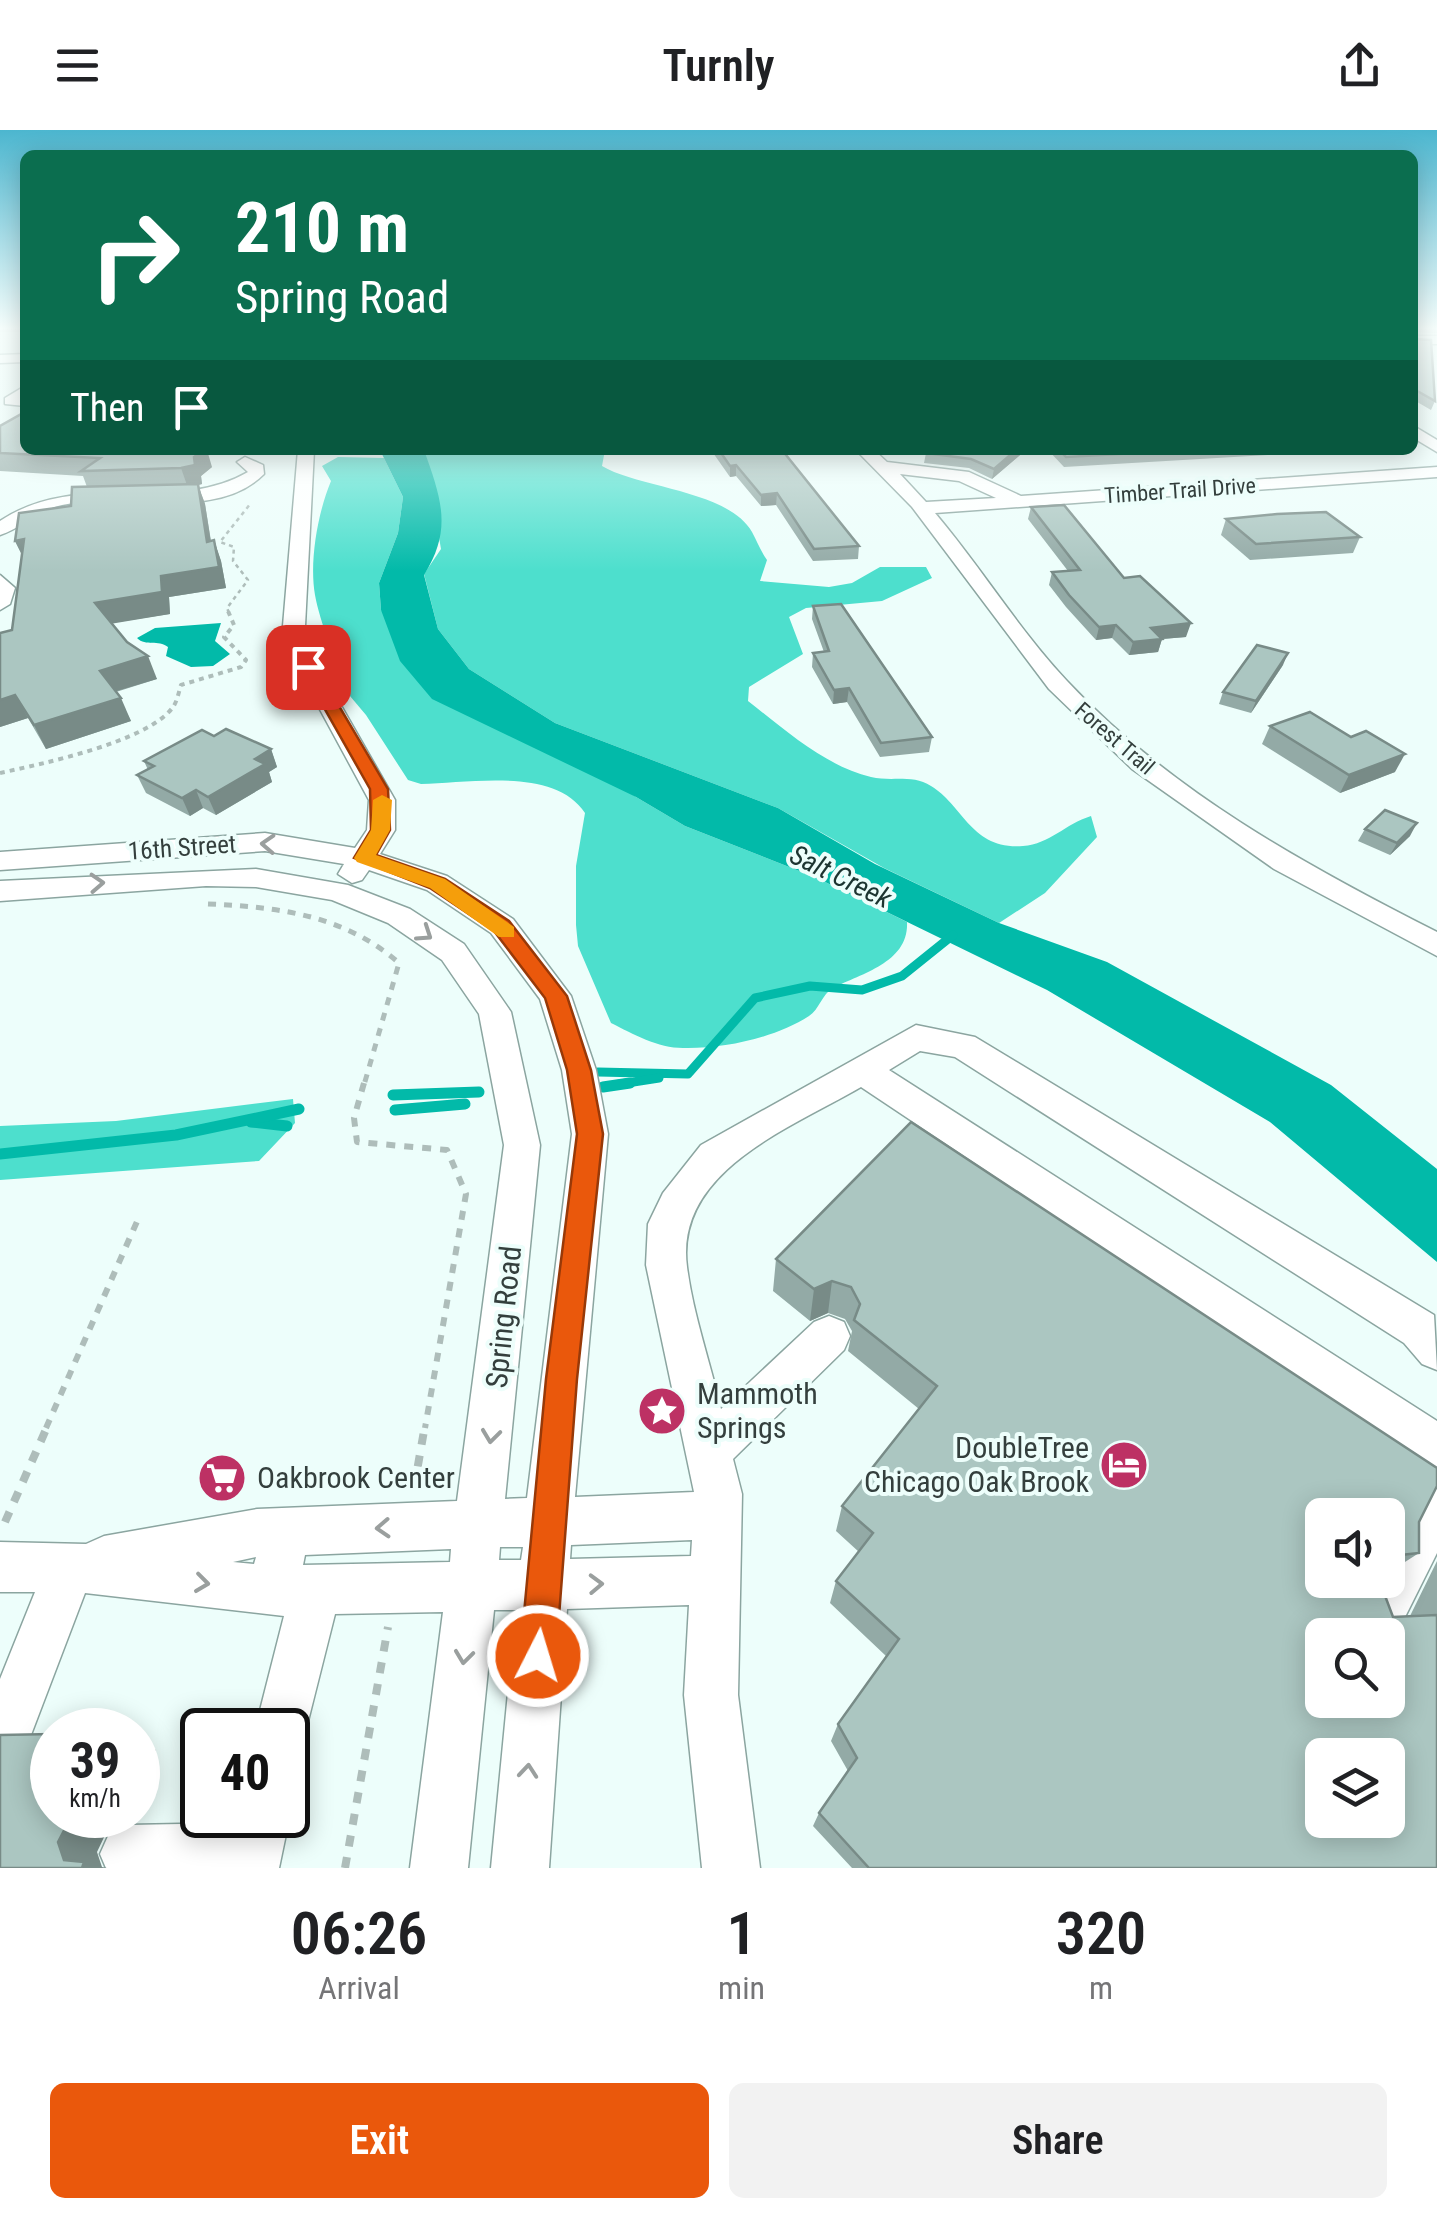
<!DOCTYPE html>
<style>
:root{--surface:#fff;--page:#f2f2f2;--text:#202124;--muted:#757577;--accent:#ea580c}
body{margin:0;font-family:"Roboto Condensed",sans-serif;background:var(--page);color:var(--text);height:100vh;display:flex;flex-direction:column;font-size:38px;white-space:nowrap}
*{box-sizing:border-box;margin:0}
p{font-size:32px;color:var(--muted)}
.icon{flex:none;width:55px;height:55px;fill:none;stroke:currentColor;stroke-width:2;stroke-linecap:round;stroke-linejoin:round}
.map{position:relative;height:1738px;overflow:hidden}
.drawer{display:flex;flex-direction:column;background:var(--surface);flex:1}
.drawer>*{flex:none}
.banner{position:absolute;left:20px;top:20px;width:1398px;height:305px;border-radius:15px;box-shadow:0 5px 25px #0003;background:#0b6e4f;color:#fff;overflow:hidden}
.controls{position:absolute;left:1305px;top:1368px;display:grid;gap:20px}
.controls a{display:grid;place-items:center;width:100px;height:100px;border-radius:15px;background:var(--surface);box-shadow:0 5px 25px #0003;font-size:50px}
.speed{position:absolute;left:30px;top:1578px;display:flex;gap:20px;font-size:50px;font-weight:700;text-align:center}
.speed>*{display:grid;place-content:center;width:130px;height:130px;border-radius:50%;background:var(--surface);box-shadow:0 5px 25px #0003;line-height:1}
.speed small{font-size:25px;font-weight:400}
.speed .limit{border:5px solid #111;border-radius:15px;background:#fff;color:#111}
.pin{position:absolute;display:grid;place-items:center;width:85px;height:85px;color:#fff;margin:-42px;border-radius:20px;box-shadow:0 5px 15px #0006}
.me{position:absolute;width:110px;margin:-55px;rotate:5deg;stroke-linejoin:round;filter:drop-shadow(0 0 8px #0008)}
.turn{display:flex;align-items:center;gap:35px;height:210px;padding:0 50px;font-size:45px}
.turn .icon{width:130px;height:130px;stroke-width:2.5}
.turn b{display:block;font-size:70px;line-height:85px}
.then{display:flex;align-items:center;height:95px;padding:0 50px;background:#0003;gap:20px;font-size:38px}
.eta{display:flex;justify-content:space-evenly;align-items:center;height:170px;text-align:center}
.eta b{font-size:60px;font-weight:600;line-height:70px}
.action{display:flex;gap:20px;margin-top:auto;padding:20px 50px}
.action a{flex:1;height:115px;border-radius:15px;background:var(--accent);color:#fff;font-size:40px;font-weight:600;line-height:115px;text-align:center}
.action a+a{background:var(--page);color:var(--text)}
header{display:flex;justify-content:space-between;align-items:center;height:130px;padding:0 50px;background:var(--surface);font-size:45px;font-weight:600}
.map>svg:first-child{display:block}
</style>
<header><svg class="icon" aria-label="menu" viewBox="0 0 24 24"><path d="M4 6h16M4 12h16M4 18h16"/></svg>Turnly<svg class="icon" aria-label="share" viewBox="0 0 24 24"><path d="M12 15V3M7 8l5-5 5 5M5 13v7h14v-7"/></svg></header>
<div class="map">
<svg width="1437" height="1738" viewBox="0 0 1437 1738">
<rect width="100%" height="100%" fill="#edfefb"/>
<!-- forest -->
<g fill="#4ddfcd">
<path d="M424 320H605L602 336C638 358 728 360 752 402 757 411 760 420 767 430L760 451 829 457 852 453 880 437H926L932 448 882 471 806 478 789 487 803 524 749 557 748 571C785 600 825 636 871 647 891 652 912 644 931 656 963 675 971 720 1023 716 1050 714 1065 694 1091 686L1097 707 1045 763 999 793 884 738 778 678 555 593 469 539 438 499 424 444 441 419Z"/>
<path d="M338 327 384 328 403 367 398 403 379 453 381 480 636 667 685 696 817 748 907 792C909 832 863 843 833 858 822 864 819 880 809 886 775 908 723 919 683 918 658 918 633 904 611 893L578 816 576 795V736L585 683C555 637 470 653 421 654L408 650 366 585 328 540C330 503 321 497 315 465 309 431 318 382 331 351L322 336Z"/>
<polygon points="293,969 295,993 259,1031 0,1050 0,996 116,991"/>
</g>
<!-- water -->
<g fill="#02baa9">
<path d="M380 320H424C441 368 453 399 424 445L438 499 469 539 555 593 778 678 875 734 999 793 1107 832 1331 955 1437 1039V1132L1270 992 1047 860 817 748 685 696 636 667 432 569 400 531 381 480 379 453 398 403 403 367Z"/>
<path d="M221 493 215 511 230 524 213 536 191 537 166 526 168 517C158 509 146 517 137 508L155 498Z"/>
</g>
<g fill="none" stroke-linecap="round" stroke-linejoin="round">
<!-- stream-far1 -->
<g stroke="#02baa9" stroke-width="9">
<polyline points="598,942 688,944 755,868 810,856 862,860 902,846 953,805"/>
<polyline points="614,955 659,948"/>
</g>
<!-- stream -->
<g stroke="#02baa9" stroke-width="11">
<polyline points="603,957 630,953"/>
<polyline points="393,965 479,962"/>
<polyline points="395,980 465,974"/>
<polyline points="251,992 287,996"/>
<polyline points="0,1024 176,1005 299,979"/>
</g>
<!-- minor casing -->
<g stroke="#8ba5a0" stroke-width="3">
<g id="minor">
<rect x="1412" y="206" width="25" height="8"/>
<polygon points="25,224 25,232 0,233 0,225"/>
<polygon points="25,256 25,276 5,274 5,268"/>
<polygon points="1412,295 1437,310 1437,322 1412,307"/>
<path d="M298 320H314L305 496 319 537 395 670V700L380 724 447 746 513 789 571 866 596 940 608 1004 575 1367 694 1362 646 1135 648 1094 663 1063 701 1015 916 895 975 907 1434 1185 1437 1240 1422 1234 1404 1213 955 927 920 921 889 940 1437 1291V1341L861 957C793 997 674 1040 687 1137 693 1184 710 1232 721 1279L814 1192 829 1186 844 1192 850 1206 844 1220 733 1329 742 1364 738 1565 760 1738H702L684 1565 689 1475 567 1479 549 1738H491L516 1480H494L468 1738H410L443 1482 335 1484 301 1619 288 1625V1600H255L284 1486 85 1463 26 1618 7 1626 0 1623V1549L35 1462H0V1412L86 1414 104 1406 257 1379 457 1371 504 1015 479 884 442 830 388 793 332 770 256 757 206 756 0 771V751L256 739 348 755 410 779 464 814 511 882 540 1015 505 1369 527 1368 572 1004 562 940 540 869 491 803 427 760 369 740 362 750 352 753 338 744 344 734 265 721 0 740V722L265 703 355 718 367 700 369 670 297 537 283 496ZM692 1410 691 1426 570 1429 571 1415ZM500 1417H523L521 1430H499ZM451 1419 450 1432 303 1435 305 1425ZM256 1427 254 1434 233 1432Z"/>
<path d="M856 320H874L887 332 969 342 1021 366 1437 337V347L935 383C981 437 1018 499 1067 551 1170 661 1303 734 1437 802V826L1274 739 1132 639 1049 559 912 377ZM900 344 959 351 996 368 926 372Z"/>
<path d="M245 327 263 335 264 344C215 393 124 362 62 375 38 380 22 398 0 405V391C80 338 172 386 248 342L237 332Z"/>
<polygon points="0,445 15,458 10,474 0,480"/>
<polygon points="1437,1349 1437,1423 1396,1505 1360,1505 1353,1487 1370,1450 1388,1450 1388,1418 1420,1356"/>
<polygon points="288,1678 290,1685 279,1738 106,1738 100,1724 109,1704 129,1695 232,1693 234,1685 288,1685"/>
</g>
</g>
<!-- path-far4 -->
<polyline stroke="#aebdba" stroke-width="2.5" stroke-dasharray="4 4" stroke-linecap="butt" points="229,483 227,478 248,450 233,431 234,417 220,412 251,373"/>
<!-- path-far3 -->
<path stroke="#aebdba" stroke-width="4" stroke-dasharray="5 5" stroke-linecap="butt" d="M0 643C41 634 148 612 173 577 177 572 179 561 181 555L241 537 246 530 224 507 234 495 228 481"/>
<!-- path-far2 -->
<path stroke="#aebdba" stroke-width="5" stroke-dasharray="8 8" stroke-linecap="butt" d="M208 774C279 777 344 785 399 833L364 955"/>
<!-- path-far1 -->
<g stroke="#aebdba" stroke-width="6" stroke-dasharray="9 9" stroke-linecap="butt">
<polyline points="364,953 354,988 357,1012 447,1020 466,1064 425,1298"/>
<polyline points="46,1298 139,1087"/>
</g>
<!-- path -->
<g stroke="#aebdba" stroke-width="8" stroke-dasharray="11 11" stroke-linecap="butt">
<polyline points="414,1358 425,1295"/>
<polyline points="5,1392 48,1295"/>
<polyline points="345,1738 388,1497"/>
</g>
<!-- minor -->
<use href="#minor" fill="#fff" fill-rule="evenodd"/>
</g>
<!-- wall -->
<g fill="#93aaa6">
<rect x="0" y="198" width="25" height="4"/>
<polygon points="1412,198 1437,198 1437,203 1414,202 1413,209 1435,271 1431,280 1412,269"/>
<polygon points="0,296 212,337 201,346 202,354 198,355 205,374 211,411 214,410 221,431 226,458 169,467 170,484 111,493 157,549 116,562 131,591 46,619 28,588 0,597 22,425 15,411 71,376 87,357 83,346 0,341"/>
<polygon points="711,320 782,320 859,416 858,429 813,431 776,375 761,376 736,346 730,347"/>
<polygon points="1026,320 992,349 969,338 924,333 926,323"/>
<polygon points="1048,320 1354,320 1064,337"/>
<polygon points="1031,377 1124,448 1186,507 1162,509 1158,522 1129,525 1112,508 1096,510 1066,477 1049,455 1052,442 1068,441 1028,389"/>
<polygon points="1226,389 1360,407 1353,423 1250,430 1221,405"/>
<polygon points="813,476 932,607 929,622 880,627 847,572 833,574 812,537 813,523 824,522 812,489"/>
<polygon points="1283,535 1251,583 1219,574 1223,562"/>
<polygon points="1270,596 1395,642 1340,663 1262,614"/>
<polygon points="214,606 271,619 277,637 269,642 272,652 216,685 203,678 190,686 146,663 137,645 148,640 144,631"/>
<polygon points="1365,699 1410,706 1390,725 1358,711"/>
<polygon points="911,992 1419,1392 1419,1423 1394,1439 1384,1463 1393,1487 1410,1486 1437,1431 1437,1738 852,1738 813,1696 819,1683 848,1641 831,1611 838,1594 886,1526 830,1473 836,1451 859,1422 836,1401 842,1376 919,1279 848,1221 852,1201 845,1189 828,1183 810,1191 773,1161 776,1129"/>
</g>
<!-- shaded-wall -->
<g fill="#788b87">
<polygon points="203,320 207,320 212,337 201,346 202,354 198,355 205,374 214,432 181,338"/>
<polygon points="1016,320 1026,320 992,349 994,339"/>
<polygon points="736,335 736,346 730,347 730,336"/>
<polygon points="777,363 776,375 761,376 761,365"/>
<polygon points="24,409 25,431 15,411"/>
<polygon points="214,410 221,431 226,458 169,467 170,484 104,495 95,473 161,446"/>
<polygon points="1191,493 1186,507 1162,509 1158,522 1129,525 1133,512 1151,498"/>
<polygon points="1116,495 1112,508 1096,510 1099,497"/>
<polygon points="1288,523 1283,535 1251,583 1256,571"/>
<polygon points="148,526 157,549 110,563 100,541"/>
<polygon points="849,558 847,572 833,574 834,560"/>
<polygon points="15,565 28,588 0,597 0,570"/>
<polygon points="121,568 131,591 46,619 34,595"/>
<polygon points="271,619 277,637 269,642 272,652 216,685 208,667 255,629"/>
<polygon points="1405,624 1395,642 1340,663 1349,645"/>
<polygon points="196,660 203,678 190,686 182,668"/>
<polygon points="1417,693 1410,706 1390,725 1397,713"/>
<polygon points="832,1151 828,1183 810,1191 814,1159"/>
<polygon points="138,1611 156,1620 138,1684"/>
<polygon points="81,1685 137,1685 136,1691 107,1701 97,1722 102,1737 107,1738 82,1738 64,1730 58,1712 70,1689"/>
</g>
<!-- building -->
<g fill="#abc6c1" stroke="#788b87" stroke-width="2.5" fill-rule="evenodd">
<polygon points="1412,198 1415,198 1413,209 1431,210 1435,271 1412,258"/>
<polygon points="25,282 25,320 203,320 194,327 195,335 181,338 81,341 100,328 0,323 0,296"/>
<polygon points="719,320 782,320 859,416 814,419 777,363 761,365 736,335 730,336"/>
<polygon points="931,320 1016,320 994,339 971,329 926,323"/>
<polygon points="1059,320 1190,320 1066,327"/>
<polygon points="198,354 207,412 214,410 219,437 161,446 162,462 95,473 127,512 148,526 100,541 121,568 34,595 15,565 0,570 0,503 12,500 24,409 15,411 19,383 71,376 72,357"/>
<polygon points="1064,375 1124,448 1140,446 1191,493 1151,498 1162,509 1133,512 1116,495 1099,497 1069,465 1052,442 1080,440 1031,377"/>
<polygon points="1326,382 1360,407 1256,414 1226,389 1277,384"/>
<polygon points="841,474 932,607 881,613 849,558 834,560 813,523 829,521 813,476"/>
<polygon points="1257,515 1288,523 1256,571 1223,562"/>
<polygon points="1310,582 1351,607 1366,601 1405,624 1349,645 1270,596"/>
<polygon points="226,599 271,619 255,629 265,634 208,667 196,660 182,668 137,645 154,636 144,631 202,600 214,606"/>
<polygon points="1385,680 1417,693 1397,713 1365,699"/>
<path d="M911 992 1437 1338V1356L1419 1392V1423L1401 1425 1384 1463 1393 1487 1437 1485V1738H869L819 1683 857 1628 838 1594 899 1509 836 1451 873 1403 842 1376 937 1256 854 1190 860 1174 851 1157 832 1151 814 1159 776 1129ZM1322 1385H1388V1450H1322ZM1322 1505H1388V1570H1322ZM1322 1625H1388V1690H1322Z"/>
<polygon points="52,1604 52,1685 81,1685 70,1689 58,1712 64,1730 84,1732 82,1738 0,1738 0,1605"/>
</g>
<!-- one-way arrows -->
<defs><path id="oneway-chevron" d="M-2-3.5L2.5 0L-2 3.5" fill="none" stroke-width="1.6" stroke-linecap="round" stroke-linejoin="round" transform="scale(2.5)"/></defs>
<g stroke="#9a9f9e">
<use href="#oneway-chevron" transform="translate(268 714) rotate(-177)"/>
<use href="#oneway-chevron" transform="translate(97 753) rotate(-3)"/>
<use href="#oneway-chevron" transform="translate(425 804) rotate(34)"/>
<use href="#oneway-chevron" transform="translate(491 1306) rotate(97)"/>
<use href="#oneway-chevron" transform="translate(383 1398) rotate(177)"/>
<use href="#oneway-chevron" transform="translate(202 1453) rotate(7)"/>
<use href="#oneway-chevron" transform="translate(596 1454) rotate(-2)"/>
<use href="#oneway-chevron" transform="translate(464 1527) rotate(97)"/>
<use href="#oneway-chevron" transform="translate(528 1641) rotate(-85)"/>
</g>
<!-- sky -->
<linearGradient id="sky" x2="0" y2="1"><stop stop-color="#4cb6cf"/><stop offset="0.45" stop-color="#f7fffd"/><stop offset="1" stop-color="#f7fffd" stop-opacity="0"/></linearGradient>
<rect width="1437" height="441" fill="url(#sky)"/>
<!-- route -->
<polygon fill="#ea580c" stroke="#983908" stroke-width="2.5" points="308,532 316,537 388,659 390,700 376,725 445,749 509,791 567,866 591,940 603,1004 577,1249 556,1526 551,1539 538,1544 525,1539 520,1526 546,1249 577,1004 567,940 545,868 494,801 430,758 354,728 371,700 370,659 301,537"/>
<!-- slow -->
<polygon fill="#f59e0b" points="382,665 392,670 390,700 376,725 445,749 514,797 514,807 499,807 430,758 357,732 354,728 371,700 373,670"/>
<!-- icons -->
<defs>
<g id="sight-disc" transform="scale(2.5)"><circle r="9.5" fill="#bd3164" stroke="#edfefb"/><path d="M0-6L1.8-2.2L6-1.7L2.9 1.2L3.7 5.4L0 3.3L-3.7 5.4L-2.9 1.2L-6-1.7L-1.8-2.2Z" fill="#fff"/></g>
<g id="hotel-disc" transform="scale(2.5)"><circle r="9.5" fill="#bd3164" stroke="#edfefb"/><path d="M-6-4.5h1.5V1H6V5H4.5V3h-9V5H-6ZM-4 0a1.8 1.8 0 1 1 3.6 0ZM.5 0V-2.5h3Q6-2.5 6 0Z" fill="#fff"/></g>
<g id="supermarket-disc" transform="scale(2.5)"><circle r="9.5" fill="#bd3164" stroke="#edfefb"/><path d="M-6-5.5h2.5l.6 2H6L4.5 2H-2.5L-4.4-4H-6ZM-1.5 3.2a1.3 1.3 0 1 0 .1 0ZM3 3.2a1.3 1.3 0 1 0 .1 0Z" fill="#fff"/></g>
</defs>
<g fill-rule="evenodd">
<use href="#sight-disc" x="662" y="1281"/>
<use href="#hotel-disc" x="1124" y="1335"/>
<use href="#supermarket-disc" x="222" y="1348"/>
</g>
<g text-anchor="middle" stroke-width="8" stroke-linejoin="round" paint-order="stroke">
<!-- far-street labels -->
<g font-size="22" fill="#343f3d" stroke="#edfefb">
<text transform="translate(1180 360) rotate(-4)" y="8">Timber Trail Drive</text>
<text transform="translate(1115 608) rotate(41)" y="8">Forest Trail</text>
</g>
<!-- street labels -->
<g font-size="25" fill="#343f3d" stroke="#edfefb">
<text transform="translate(182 717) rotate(-4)" y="9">16th Street</text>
</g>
<!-- water labels -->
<g font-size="28" font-style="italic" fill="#1d3531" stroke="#edfefb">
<text transform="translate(841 746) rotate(26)" y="10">Salt Creek</text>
</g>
<!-- near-street labels -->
<g font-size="30" fill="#343f3d" stroke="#edfefb">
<text transform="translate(504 1187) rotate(-84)" y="10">Spring Road</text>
</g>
<!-- near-poi labels -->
<g font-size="30" fill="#343f3d" stroke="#edfefb" text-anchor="start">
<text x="697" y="1274">Mammoth<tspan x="697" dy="34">Springs</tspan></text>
<text x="1089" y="1328" text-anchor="end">DoubleTree<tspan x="1089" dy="34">Chicago Oak Brook</tspan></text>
<text x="257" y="1358">Oakbrook Center</text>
</g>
</g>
</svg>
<div class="controls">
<a><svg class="icon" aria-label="sound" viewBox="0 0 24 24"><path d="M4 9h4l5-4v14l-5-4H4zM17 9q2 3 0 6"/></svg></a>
<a><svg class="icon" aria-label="search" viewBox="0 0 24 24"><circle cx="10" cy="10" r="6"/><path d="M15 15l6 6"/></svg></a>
<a><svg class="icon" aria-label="layers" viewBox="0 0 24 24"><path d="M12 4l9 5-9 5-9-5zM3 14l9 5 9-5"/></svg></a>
</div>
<div class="speed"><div>39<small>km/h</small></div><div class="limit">40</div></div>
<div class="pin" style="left:308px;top:537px;background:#d93025"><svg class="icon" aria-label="arrive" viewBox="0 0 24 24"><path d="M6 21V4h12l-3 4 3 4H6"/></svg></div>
<svg class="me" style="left:538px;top:1526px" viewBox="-20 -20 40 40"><circle r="17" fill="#ea580c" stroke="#fff" stroke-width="3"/><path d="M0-11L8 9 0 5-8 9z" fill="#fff"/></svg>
<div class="banner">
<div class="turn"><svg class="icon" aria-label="right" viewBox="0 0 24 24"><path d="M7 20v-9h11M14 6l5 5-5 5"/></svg><div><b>210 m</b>Spring Road</div></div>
<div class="then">Then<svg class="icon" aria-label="arrive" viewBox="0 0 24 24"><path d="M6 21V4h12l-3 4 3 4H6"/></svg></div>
</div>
</div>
<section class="drawer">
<div class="eta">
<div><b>06:26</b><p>Arrival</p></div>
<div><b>1</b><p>min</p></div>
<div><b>320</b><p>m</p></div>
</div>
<div class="action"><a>Exit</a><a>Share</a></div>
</section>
